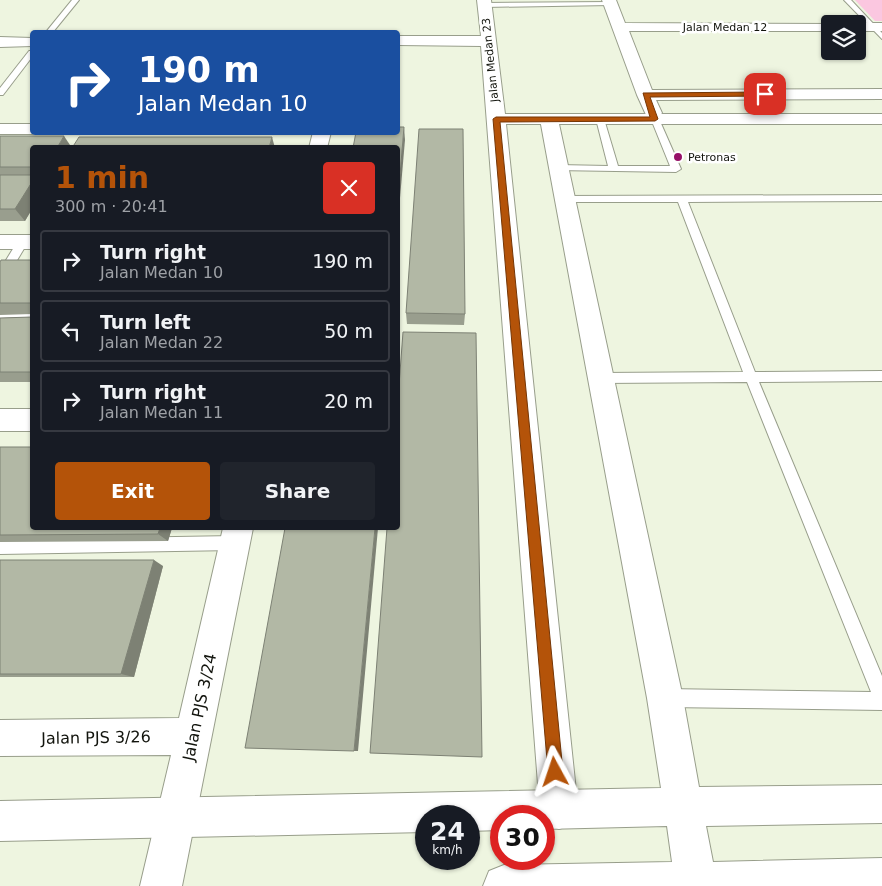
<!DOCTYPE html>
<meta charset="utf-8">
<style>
:root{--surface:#171b24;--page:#20242c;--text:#f1f3f6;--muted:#9ea1a6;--line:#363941;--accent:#b45309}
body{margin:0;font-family:"DejaVu Sans",sans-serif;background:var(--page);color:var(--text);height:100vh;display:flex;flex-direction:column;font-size:19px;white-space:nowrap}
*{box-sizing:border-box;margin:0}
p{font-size:16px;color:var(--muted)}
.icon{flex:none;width:28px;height:28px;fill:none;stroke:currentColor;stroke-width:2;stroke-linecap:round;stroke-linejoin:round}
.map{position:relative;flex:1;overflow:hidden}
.side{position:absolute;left:30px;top:145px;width:370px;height:385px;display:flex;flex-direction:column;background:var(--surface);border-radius:5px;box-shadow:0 1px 4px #0004}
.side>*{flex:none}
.banner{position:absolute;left:30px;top:30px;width:370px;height:105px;border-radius:5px;box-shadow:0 1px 4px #0004;background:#1a4fa0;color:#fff;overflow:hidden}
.fabs{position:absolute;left:821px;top:15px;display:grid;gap:10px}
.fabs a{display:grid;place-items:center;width:45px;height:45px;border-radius:5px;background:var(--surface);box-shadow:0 1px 4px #0004;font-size:25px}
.speed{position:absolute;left:415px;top:805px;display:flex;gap:10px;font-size:25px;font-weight:700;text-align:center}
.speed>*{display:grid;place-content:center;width:65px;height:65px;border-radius:50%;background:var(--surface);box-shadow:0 1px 4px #0004;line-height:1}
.speed small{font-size:12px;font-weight:400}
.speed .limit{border:8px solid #d22;background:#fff;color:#111}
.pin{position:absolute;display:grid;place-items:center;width:42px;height:42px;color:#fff;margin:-21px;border-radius:10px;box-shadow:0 2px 8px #0006}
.me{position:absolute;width:55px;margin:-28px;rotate:355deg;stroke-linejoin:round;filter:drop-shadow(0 0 4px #0008)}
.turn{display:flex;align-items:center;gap:18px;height:105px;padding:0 25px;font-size:22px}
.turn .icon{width:65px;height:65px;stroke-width:2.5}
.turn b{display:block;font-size:35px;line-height:42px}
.round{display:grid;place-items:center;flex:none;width:52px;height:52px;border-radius:5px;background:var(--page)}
.headline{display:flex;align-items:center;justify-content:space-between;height:85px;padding:0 25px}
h1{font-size:30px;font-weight:700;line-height:38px;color:var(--accent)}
.button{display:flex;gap:10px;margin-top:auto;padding:10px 25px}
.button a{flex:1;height:58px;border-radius:5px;background:var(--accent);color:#fff;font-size:20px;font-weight:700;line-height:58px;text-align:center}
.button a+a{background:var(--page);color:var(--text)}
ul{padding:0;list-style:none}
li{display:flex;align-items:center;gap:15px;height:62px;margin:0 10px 8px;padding:0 15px;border:2px solid var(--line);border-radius:5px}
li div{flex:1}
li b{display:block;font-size:19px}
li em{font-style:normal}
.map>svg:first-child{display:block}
</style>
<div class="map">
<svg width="882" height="886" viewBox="0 0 882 886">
<rect width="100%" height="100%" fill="#eef5e0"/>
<!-- green -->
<polygon fill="#fbc7e0" points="855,0 882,0 882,21 875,21"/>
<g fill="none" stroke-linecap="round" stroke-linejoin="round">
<!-- service casing -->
<g stroke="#989e8b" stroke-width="2">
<g id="service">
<polygon points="72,0 79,0 53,32 46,32"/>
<polygon points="844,0 851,0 882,33 882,39"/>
<polygon points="610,2 612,3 612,5 484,7 481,5 484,3"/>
<polygon points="29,51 32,51 32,57 3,95 0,95 0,88"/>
<polygon points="600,116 604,119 618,166 670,166 651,119 655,116 659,119 681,169 676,172 555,170 555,166 558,165 608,166 596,119"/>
<polygon points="882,195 882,201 688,202 755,372 882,371 882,381 759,382 882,676 882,710 665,707 659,704 656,698 659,692 665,689 871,692 747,382 601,383 596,382 595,378 596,374 601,373 743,372 678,202 564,202 559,199 564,196"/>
<polygon points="23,238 28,242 4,282 0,283 0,270 19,239"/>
<rect x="0" y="313" width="32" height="8"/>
<polygon points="234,536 239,538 242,543 239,548 234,550 0,554 0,540"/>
</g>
</g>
<!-- minor casing -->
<g stroke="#989e8b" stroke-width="2">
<g id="minor">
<polygon points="477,0 491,0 505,114 549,114 555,115 558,119 555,123 549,124 506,124 578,810 573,824 559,829 545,824 540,810 481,46 398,45 398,36 481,36"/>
<polygon points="602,0 616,0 625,23 835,24 830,24 830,31 629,31 652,90 882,89 882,99 656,100 662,113 659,117 653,118 647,117 637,95"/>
<polygon points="858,23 882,23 882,31 858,31 858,24 853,24"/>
<polygon points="0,37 32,38 32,46 0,47"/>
<polygon points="0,124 32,124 32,132 38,132 32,134 0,134"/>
<polygon points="313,132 331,132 327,148 309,148"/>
<rect x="0" y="235" width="32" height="14"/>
<rect x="0" y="409" width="32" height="22"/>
<polygon points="223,528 253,528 182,886 140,886 171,755 0,756 0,720 179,718"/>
</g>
</g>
<!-- secondary casing -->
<g stroke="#989e8b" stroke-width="2">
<polygon id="secondary" points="549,114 882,114 882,124 559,124 683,698 699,787 882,785 882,823 706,826 713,862 882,858 882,886 483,886 489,871 504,865 672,862 667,826 544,829 544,816 501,816 501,830 469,831 469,816 426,816 426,832 0,841 0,801 661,788 647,698 540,119 543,115"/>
</g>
<!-- service -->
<use href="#service" fill="#fff" fill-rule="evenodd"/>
<!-- minor -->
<use href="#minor" fill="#fff" fill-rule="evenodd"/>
<!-- secondary -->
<use href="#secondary" fill="#fff" fill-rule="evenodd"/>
</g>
<!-- wall -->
<g fill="#999e8e">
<polygon points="0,136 32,148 32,209 25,221 0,221"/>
<polygon points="32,260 32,314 0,315 0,262"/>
<polygon points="406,313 465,314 464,325 407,324"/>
<polygon points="32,317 32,382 0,382 0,318"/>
<polygon points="0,447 32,528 172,528 168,541 0,542"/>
<polygon points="0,560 163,566 134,677 0,677"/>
</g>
<!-- shaded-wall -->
<g fill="#7d8174">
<polygon points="404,127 405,140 398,221 398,199"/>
<polygon points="64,136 72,148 57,148"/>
<polygon points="272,137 275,148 269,148"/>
<polygon points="32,182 32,209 25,221 15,209"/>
<polygon points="160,528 172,528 168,541 158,534"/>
<polygon points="375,528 378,528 358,751 354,751"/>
<polygon points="154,560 163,566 134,677 121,674"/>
</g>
<!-- building -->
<g fill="#b2b8a5" stroke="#7d8174">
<polygon points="398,127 404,127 398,199 398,148 353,148 356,132 398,132"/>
<polygon points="419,129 463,129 465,314 406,313"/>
<polygon points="0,136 64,136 57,148 32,148 32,167 0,167"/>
<polygon points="79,137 272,137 269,148 72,148"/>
<polygon points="0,175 32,175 32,182 15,209 0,209"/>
<polygon points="1,260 32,260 32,303 0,303 0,262"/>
<polygon points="32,317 32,372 0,372 0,318"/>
<polygon points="403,332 476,333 482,757 370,753 387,528 398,528 398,399"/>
<polygon points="0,447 32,447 32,528 160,528 158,534 0,535"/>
<polygon points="285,528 375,528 354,751 245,748"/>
<polygon points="0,560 154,560 121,674 0,674"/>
</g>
<!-- route -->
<polygon fill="#b45309" stroke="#753606" points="765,92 768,94 767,96 650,97 658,119 655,121 500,122 563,772 561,778 555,780 550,778 548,772 493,119 496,117 650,117 643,93"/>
<!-- markers -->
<circle fill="#961168" stroke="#fff" stroke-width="2" cx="678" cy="157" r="5"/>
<g text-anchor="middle" stroke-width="5" stroke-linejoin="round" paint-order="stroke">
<!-- far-street labels -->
<g font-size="11" fill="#12140d" stroke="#fff">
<text x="725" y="31">Jalan Medan 12</text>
<text transform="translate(490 60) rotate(-96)" y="4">Jalan Medan 23</text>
</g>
<!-- far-poi labels -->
<g font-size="11" fill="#12140d" stroke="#fff" text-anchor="start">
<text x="688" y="161">Petronas</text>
</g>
<!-- near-street labels -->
<g font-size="16" fill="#12140d" stroke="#fff">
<text transform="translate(199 707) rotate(-78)" y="6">Jalan PJS 3/24</text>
<text transform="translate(96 737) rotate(-1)" y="6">Jalan PJS 3/26</text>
</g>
</g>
</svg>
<div class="fabs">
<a><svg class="icon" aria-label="layers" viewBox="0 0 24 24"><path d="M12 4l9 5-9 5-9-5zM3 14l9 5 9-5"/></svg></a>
</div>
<div class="speed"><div>24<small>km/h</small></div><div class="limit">30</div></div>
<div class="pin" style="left:765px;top:94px;background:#d93025"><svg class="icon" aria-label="arrive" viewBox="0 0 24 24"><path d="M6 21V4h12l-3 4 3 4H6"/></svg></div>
<svg class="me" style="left:555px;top:772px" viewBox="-20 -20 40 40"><path d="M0-17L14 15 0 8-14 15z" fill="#b45309" stroke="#fff" stroke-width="4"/></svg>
<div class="banner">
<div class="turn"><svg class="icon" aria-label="right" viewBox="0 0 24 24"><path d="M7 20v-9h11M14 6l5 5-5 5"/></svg><div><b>190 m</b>Jalan Medan 10</div></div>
</div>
<section class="side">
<div class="headline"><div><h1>1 min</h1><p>300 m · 20:41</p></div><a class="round" style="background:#d93025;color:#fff"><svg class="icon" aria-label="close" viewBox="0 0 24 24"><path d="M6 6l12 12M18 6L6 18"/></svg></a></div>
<ul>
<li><svg class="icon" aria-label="right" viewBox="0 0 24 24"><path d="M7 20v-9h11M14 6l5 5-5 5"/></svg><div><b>Turn right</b><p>Jalan Medan 10</p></div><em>190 m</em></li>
<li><svg class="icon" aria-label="left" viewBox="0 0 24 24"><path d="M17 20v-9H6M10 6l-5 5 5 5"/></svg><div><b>Turn left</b><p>Jalan Medan 22</p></div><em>50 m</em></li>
<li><svg class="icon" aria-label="right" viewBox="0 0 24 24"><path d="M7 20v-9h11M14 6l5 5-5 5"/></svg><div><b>Turn right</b><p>Jalan Medan 11</p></div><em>20 m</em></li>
</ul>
<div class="button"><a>Exit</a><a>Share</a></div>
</section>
</div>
